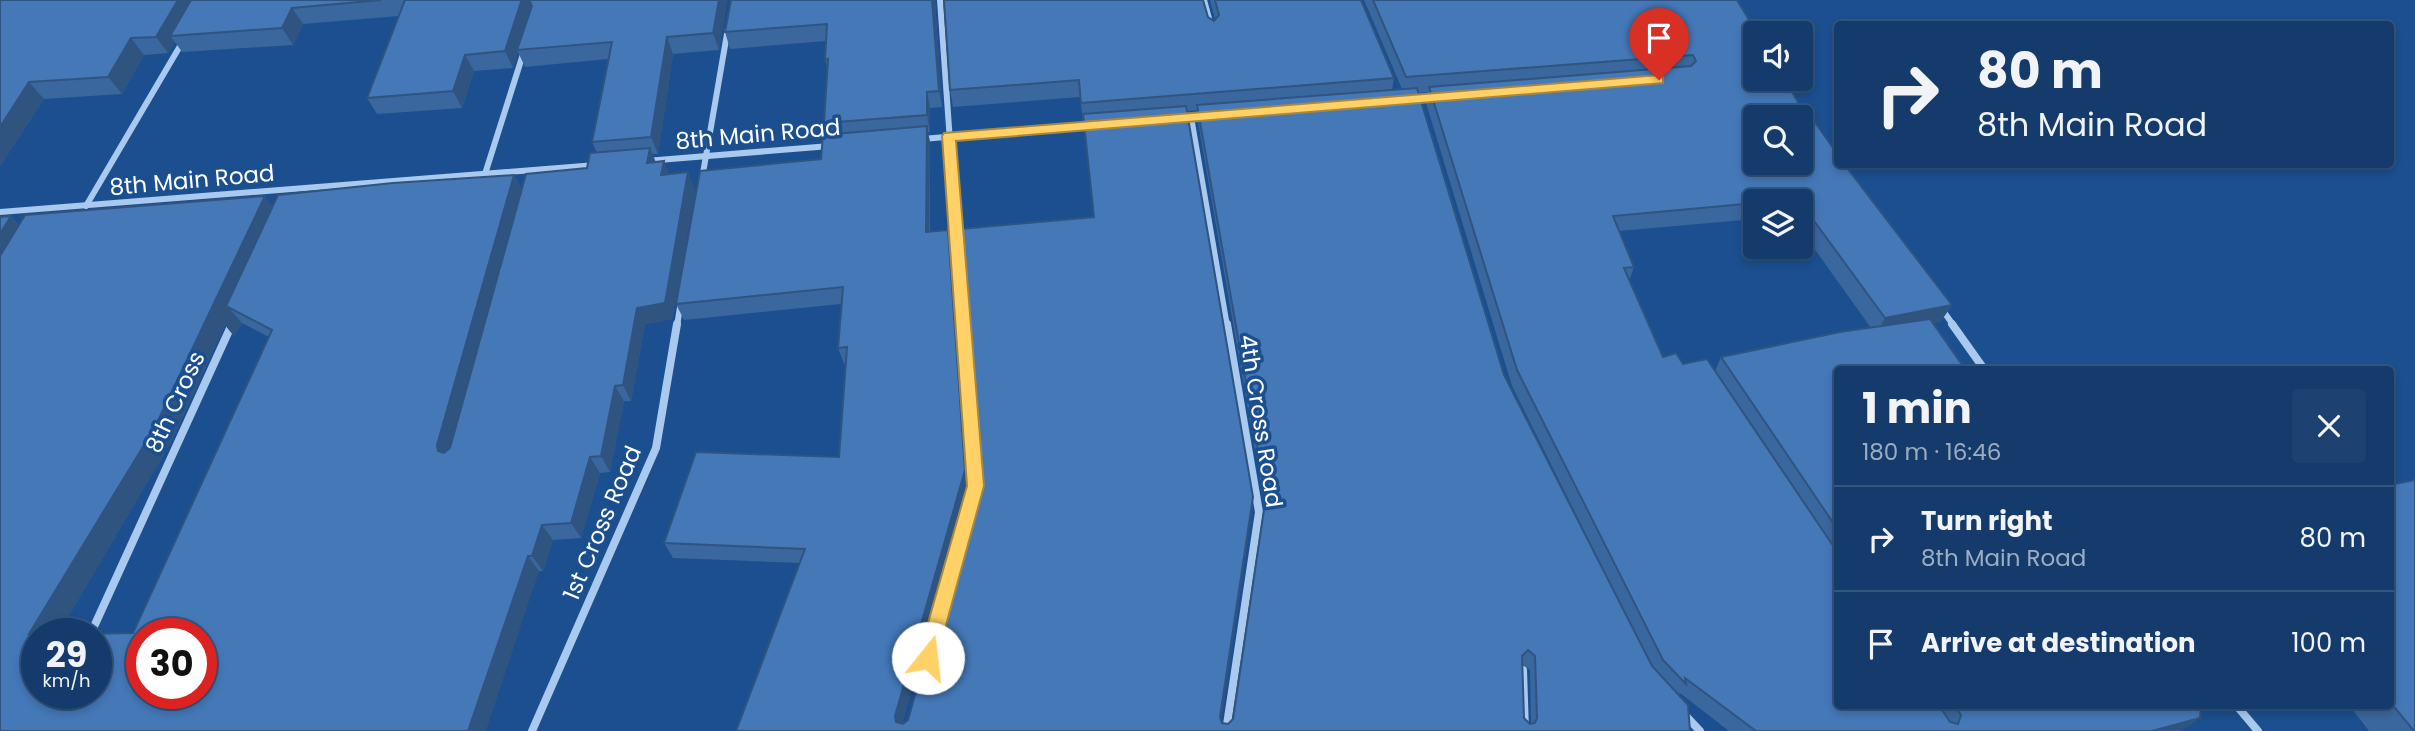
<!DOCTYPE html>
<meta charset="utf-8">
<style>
:root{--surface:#143b6b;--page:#1d4271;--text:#f1f3f6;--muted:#9dadc1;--line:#33557e}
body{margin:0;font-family:Poppins,sans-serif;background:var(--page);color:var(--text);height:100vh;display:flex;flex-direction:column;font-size:26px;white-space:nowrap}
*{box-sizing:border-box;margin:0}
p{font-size:23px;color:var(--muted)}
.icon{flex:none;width:38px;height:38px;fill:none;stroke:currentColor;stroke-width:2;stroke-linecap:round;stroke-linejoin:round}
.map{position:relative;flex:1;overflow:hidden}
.side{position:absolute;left:1834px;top:366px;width:560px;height:343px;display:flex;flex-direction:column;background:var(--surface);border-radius:7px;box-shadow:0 4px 10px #0003,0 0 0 2px var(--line)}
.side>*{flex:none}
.banner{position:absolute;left:1834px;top:21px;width:560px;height:147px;border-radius:7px;box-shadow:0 4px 10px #0003,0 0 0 2px var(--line);background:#143b6b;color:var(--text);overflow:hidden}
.controls{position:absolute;left:1743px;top:21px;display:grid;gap:14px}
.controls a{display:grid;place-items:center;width:70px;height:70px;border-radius:7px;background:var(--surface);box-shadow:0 4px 10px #0003,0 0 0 2px var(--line);font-size:35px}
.speed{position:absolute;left:21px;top:618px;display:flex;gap:14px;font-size:35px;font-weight:700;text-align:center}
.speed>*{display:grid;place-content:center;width:91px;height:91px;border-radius:50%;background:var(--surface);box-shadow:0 4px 10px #0003,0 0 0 2px var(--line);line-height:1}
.speed small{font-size:18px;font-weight:400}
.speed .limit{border:10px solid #d22;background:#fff;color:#111}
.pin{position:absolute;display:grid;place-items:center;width:60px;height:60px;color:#fff;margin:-72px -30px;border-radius:50% 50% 50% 0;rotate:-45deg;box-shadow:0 0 7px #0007}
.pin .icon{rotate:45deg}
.me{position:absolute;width:77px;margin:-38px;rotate:16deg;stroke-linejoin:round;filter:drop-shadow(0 0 5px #0008)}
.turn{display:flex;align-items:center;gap:24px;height:147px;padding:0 28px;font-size:32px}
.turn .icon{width:91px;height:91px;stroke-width:2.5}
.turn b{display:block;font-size:49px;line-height:60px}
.round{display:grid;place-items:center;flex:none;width:74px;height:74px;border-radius:7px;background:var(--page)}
.summary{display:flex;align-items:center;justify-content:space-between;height:119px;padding:0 28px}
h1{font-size:42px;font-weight:700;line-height:52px}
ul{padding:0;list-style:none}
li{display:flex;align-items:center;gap:21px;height:105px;padding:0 28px;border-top:2px solid var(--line)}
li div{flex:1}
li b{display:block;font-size:26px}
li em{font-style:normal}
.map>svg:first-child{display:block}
</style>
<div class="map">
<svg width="2415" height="731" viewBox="0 0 2415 731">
<rect width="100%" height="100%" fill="#1b4f8f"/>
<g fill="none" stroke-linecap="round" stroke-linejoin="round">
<!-- minor-far1 -->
<g stroke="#a9c9ee" stroke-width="6">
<polyline points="940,0 963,326"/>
<polyline points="1204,0 1211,26"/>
<polyline points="1191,117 1227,326"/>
<polyline points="1180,118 1206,116"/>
<polyline points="922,139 1091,125"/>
<polyline points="646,161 830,146"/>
<polyline points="485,174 524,51"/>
<polyline points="702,179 728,28"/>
<polyline points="86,206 183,41"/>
<polyline points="0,212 596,165"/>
<polyline points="1941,308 1954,326"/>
<polyline points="231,326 232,323"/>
<polyline points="677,326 681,301"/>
</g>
<!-- minor -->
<g stroke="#a9c9ee" stroke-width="8">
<polyline points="963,324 975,488"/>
<polyline points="1952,324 1984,369"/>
<polyline points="92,631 232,324"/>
<polyline points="1523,670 1525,731"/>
<polyline points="2236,705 2258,731"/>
<polyline points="1683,713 1700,731"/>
<polyline points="532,731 656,448 677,324"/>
<polyline points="1226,731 1259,512 1227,324"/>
</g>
</g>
<!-- wall -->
<g fill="#3a679d" fill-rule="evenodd">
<path d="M0 0H727L719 50 673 54 658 154H652L655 162 669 174 695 189 672 319 645 324 631 401H624L610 472 600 473 581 538 553 540 543 571H539L0 731 11 216 19 225 272 207 514 175 522 190 587 168 597 153 592 142 608 59 525 67 518 52 513 68 474 71 462 108 377 114 367 98 399 16 303 24 293 45 182 52 175 42 168 53 144 55 122 94 44 99 0 166ZM242 323 269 337 133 633 58 634 171 442 225 325 234 336Z"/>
<path d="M731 0H935L942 107 930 108V132H928L930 143V232L952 247 968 485 902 724 908 720 1094 217 1080 97 953 107 950 90 1208 17 1214 21 1215 19 1210 0H1360L1394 78 1392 90 1402 89 1364 0H1737L1801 107 1838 164 1952 305 1941 321 1933 323 1838 369V705H2201L2200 718 2180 731H1729L1680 693 1679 695 1690 731H736L800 563 673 558 664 543 839 457 846 364H844L838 348 841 304 684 320 676 304 821 159 827 134 824 123 827 67 825 60 826 41 730 49 725 32ZM1428 92 1426 103 1512 386 1652 667 1504 375 1419 93ZM1198 110V122L1265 507 1233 719 1228 724 1222 723 1221 720 1252 512 1253 497 1187 111ZM1755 201H1801V230L1871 328 1721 357 1715 371 1683 364 1663 357 1629 281 1634 267 1619 231 1755 219ZM1522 664 1530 670 1531 724H1530L1524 718Z"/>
<polygon points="2390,485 2415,731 2369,731 2349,705 2390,705"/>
</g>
<!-- shaded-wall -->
<g fill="#305480">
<polygon points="178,0 199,0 170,36 175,42 168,53 156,37"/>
<polygon points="527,0 529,0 536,16 517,50 518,52 513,68 505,51 521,2"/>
<polygon points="719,0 727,0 719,50 713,33"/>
<polygon points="932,0 935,0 942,107 939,91"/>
<polygon points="292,8 303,24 293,45 282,28"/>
<polygon points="667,37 673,54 658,154 651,137"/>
<polygon points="131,38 144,55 122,94 108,77"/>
<polygon points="465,55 474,71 462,108 453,91"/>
<polygon points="29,82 44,99 0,166 0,127"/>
<polygon points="927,92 930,108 930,132 927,115"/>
<polygon points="927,126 930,143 929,249 926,232"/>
<polygon points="650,148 657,165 647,163"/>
<polygon points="664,161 671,178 661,175"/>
<polygon points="688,172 695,189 672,319 645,324 631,401 623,385 637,308"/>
<polygon points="514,175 523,192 449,460 438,451 437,445"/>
<polygon points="265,196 277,213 228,307 242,323 234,336 225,325 171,442 58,634 29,634"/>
<polygon points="11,216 27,233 0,278 0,234"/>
<polygon points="948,230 952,247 968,485 901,729 896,722 895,716"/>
<polygon points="1952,305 1941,321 1876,334 1885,318"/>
<polygon points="615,386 624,401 610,472 601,456"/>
<polygon points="590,457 600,473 581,538 571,523"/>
<polygon points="1253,497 1252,512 1220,730 1220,717"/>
<polygon points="542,525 553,540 543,571 532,556"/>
<polygon points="528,556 539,571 486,731 468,731"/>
<polygon points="2200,718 2182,730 2152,731"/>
</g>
<!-- building -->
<g fill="#4478b7" stroke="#305480" stroke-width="2" fill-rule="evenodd">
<polygon points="0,0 178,0 156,37 131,38 108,77 29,82 0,127"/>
<polygon points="191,0 381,0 292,8 282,28 170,36"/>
<polygon points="405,0 527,0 521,2 505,51 465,55 453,91 367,98"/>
<polygon points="529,0 719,0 713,33 667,37 651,137 592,142 612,42 517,50 532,6"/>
<polygon points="731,0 932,0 939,91 927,92 927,115 824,123 828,59 825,60 827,24 725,32"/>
<polygon points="944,0 1203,0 1208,17 1214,21 1219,15 1215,0 1361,0 1394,78 1081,103 1079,80 950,90"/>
<path d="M1373 0H1737L1757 33H1755V79H1784L1801 107H1804L1838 155V164H1844L1952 305 1885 318 1801 203V201L1798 199 1773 201H1755V203L1613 216 1634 267 1624 268 1663 357 1676 353 1683 364 1707 359 1838 553V705H1939L1950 722 1958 724 1961 715 1954 705H2201L2200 718 2152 731H1756L1685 678 1686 684 1663 660 1517 370 1429 87 1691 66 1696 61 1693 55 1406 77ZM1755 117H1801V163H1755Z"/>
<path d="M1417 88 1504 375 1652 666 1688 705 1690 731H736L805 549 664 543 696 452 839 457 847 347 838 348 843 287 676 304 700 171 821 159 823 135 927 126 926 232 948 230 965 470 895 716 896 722 903 724 908 720 978 472 960 229 1094 217 1083 114 1186 106 1253 497 1220 717 1222 723 1228 724 1233 719 1266 496 1197 105ZM1528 650 1535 656 1537 718 1535 723 1530 724 1524 718 1522 656Z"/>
<path d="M650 148 647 163 664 161 661 175 688 172 665 303 637 308 623 385 615 386 601 456 590 457 571 523 542 525 532 556H528L468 731H0V256L25 215 265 196 155 427 29 634H37V693H96V634H81L133 633 272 330 228 307 220 319 278 195 393 183 514 175 437 445 438 451 444 453 450 448 526 174 587 168 590 153ZM142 634H201V693H142Z"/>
<polygon points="11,216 0,234 0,217"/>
<polygon points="1930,319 1965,369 1838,369 1838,530 1721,357 1840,332"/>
<polygon points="2415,480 2415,731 2414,731 2390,702 2390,485"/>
</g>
<!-- route -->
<polygon fill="#ffd166" stroke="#a68842" stroke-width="2" points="1659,75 1663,77 1663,83 956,141 984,486 937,658 934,664 928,666 921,664 918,658 967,486 942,136 944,133"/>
<g text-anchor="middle" stroke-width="7" stroke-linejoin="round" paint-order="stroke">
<!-- street labels -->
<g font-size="23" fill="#fff" stroke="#1b4f8f">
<text transform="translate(758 134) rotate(-5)" y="8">8th Main Road</text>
<text transform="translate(192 180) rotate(-5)" y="8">8th Main Road</text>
<text transform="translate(175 402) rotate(-65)" y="8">8th Cross</text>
<text transform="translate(1261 421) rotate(81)" y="8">4th Cross Road</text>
<text transform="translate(602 523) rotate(-67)" y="8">1st Cross Road</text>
</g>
</g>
</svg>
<div class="controls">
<a><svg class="icon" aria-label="sound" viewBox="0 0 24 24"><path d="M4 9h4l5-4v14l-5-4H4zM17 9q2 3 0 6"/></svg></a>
<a><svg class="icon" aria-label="search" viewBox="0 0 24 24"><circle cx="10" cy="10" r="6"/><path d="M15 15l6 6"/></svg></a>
<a><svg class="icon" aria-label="layers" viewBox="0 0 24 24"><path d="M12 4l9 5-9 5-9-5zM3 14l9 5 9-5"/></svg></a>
</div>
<div class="speed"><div>29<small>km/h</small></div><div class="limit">30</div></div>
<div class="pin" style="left:1659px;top:80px;background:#d93025"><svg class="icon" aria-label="arrive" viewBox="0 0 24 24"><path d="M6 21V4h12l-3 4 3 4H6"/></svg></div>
<svg class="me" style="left:928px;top:658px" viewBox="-20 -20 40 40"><circle r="19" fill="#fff"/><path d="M0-13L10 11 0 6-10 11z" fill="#ffd166"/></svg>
<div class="banner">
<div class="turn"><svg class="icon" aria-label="right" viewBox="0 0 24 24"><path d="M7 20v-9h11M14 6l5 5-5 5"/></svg><div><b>80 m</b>8th Main Road</div></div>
</div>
<section class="side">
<div class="summary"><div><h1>1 min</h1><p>180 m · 16:46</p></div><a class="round"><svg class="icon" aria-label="close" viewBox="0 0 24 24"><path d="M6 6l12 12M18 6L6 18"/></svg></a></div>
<ul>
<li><svg class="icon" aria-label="right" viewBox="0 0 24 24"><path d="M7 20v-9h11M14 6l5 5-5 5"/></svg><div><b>Turn right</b><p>8th Main Road</p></div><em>80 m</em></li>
<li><svg class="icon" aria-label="arrive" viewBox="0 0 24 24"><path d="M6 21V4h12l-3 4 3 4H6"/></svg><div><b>Arrive at destination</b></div><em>100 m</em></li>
</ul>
</section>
</div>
